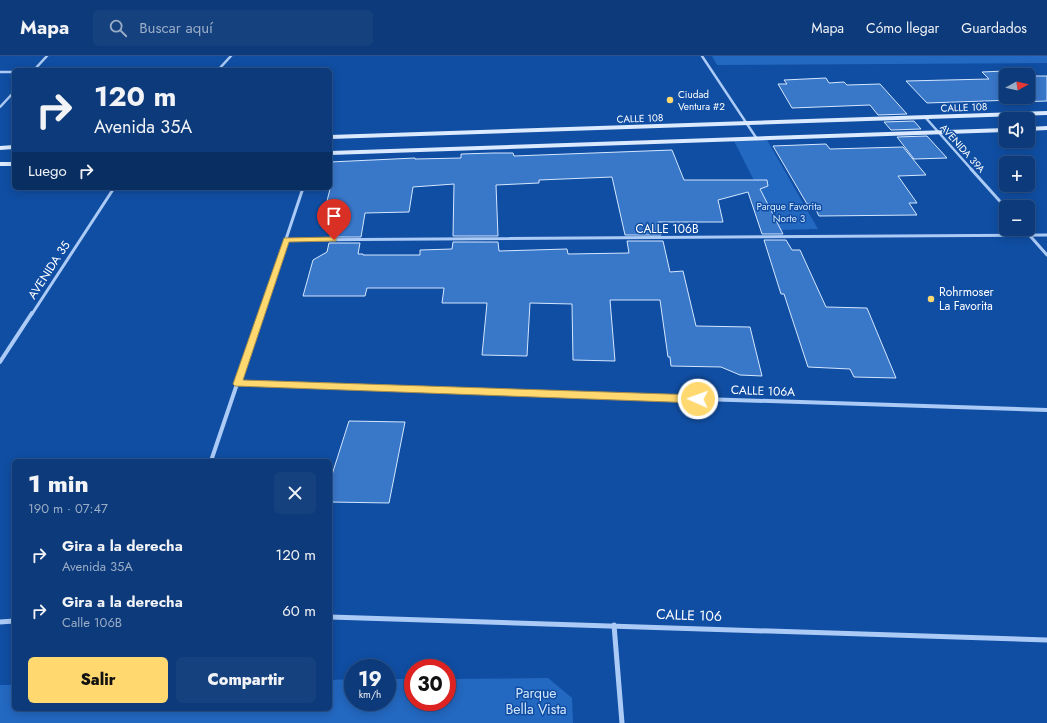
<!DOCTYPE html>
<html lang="es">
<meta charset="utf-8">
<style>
:root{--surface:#0c3a7a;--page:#15417f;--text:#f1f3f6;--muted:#9aadc7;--line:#2c548b;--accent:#ffd86f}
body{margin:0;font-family:Jost,sans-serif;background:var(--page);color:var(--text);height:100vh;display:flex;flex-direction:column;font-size:15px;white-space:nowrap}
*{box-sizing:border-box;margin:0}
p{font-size:13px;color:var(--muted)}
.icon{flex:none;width:22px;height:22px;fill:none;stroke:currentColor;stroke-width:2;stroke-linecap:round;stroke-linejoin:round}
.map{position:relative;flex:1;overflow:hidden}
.details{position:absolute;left:12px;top:403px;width:320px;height:252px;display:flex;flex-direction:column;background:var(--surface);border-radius:6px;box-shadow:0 2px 10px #0003,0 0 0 1px var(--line)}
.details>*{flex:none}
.banner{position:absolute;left:12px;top:12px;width:320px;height:122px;border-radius:6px;box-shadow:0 2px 10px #0003,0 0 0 1px var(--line);background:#0c3a7a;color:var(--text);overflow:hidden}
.needle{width:26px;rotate:82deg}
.fabs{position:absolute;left:999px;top:12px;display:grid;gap:8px}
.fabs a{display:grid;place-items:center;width:36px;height:36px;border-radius:6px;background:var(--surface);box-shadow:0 2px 10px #0003,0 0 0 1px var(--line);font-size:20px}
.speed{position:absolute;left:344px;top:603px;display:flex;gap:8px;font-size:20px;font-weight:700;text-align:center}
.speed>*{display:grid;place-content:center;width:52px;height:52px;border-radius:50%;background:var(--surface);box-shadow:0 2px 10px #0003,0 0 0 1px var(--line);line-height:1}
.speed small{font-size:10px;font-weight:400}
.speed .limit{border:6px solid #d22;background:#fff;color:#111}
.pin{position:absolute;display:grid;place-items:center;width:34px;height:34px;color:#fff;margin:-41px -17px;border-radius:50% 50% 50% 0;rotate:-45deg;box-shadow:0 0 4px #0007}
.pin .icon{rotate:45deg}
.me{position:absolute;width:44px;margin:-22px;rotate:272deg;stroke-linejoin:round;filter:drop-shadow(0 0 3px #0008)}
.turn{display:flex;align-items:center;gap:14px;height:84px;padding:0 16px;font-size:18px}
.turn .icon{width:52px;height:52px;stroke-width:2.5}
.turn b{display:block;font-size:28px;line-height:34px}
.then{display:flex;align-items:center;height:38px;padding:0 16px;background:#0003;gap:8px;font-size:15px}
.round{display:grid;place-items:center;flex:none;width:42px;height:42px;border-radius:6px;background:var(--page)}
.headline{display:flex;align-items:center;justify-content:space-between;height:68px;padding:0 16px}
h1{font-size:24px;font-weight:800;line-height:30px}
.primary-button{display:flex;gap:8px;margin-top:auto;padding:8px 16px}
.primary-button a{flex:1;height:46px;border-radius:6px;background:var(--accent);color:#111;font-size:16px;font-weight:800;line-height:46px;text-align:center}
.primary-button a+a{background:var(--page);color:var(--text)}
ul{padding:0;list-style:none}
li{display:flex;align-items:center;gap:12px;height:56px;padding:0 16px}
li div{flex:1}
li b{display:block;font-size:15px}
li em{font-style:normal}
header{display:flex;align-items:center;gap:24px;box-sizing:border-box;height:56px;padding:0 20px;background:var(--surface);border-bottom:1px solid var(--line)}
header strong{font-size:19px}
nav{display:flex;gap:22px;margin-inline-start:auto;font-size:14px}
.search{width:280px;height:36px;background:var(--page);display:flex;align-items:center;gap:10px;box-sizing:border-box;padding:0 14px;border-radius:6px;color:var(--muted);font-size:15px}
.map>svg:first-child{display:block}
</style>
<header>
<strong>Mapa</strong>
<div class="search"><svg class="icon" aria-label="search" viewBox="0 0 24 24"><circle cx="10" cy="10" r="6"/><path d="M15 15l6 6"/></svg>Buscar aquí</div>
<nav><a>Mapa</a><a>Cómo llegar</a><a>Guardados</a></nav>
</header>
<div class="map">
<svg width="1047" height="667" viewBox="0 0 1047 667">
<rect width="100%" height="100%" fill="#104ea3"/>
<!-- green -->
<g fill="#2368c1">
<polygon points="712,0 1047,0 1047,7 717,9"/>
<polygon points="767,84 818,173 779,174 734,85"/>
<polygon points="548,622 572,642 573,667 0,667 0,629 14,629 14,653 330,653 330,624 353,623 353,646 387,646 387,623 413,623 413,646 447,646 447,623"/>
</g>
<!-- building -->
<g fill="#3977c9" stroke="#d4e7fe" fill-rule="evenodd">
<path d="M1027 14 1035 20H1047V45L1016 46 1013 44 927 47 906 25 989 23 982 16ZM1006 19H1028V41H1006Z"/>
<polygon points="826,22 829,27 844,26 847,29 880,28 907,58 878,59 870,49 792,52 778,28 787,28 784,24"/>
<polygon points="914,65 921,73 891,74 884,66"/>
<polygon points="927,80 947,102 914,103 897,81"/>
<polygon points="826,88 830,93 903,91 926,119 898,120 917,147 909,147 917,159 819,160 813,148 807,148 773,90"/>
<polygon points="672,94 684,124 767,124 768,130 760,133 783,178 762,178 748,136 718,144 723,166 658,166 661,179 625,179 612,121 539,124 539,127 496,129 498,180 453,180 454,128 413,131 409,156 365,157 361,181 330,181 335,161 323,161 330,133 330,106 415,102 415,103 461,102 461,98 493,97 513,97 514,100"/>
<polygon points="764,184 786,184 792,194 800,194 826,251 867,252 896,322 854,321 850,313 808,311 784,238 781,238"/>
<polygon points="627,185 663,185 670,216 683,215 696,270 750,271 762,320 740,319 721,311 671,310 670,301 668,301 660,244 610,244 615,305 573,304 572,248 530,247 527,300 482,299 487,247 442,247 444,232 367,232 365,240 303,240 313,204 327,196 329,187 360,187 358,198 363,198 363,199 420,199 420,194 452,193 453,186 498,186 499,195 567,193 568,198 629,197"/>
<polygon points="349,365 405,366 389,447 330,446 330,425"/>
</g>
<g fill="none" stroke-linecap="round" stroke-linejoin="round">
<!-- street-far3 -->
<g stroke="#abcbf6" stroke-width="2.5">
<polyline points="702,0 757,83"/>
<polyline points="34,14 47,0"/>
<polyline points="218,14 231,0"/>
<polyline points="0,16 14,16"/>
<polyline points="0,51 14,36"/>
<polyline points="925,61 972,114"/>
</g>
<!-- street-far2 -->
<g stroke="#abcbf6" stroke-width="3">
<polyline points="971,113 1006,152"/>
<polyline points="1024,173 1047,199"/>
<polyline points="286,184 1047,179"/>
<polyline points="32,258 114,132"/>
<polyline points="261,258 303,132"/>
</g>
<!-- street-far1 -->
<g stroke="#abcbf6" stroke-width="4">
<polyline points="0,306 32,257"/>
<polyline points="238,328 1047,354"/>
<polyline points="211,405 261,257"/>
</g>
<!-- street -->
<g stroke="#abcbf6" stroke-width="5">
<polyline points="330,561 1047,584"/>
<polyline points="0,566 14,565"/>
<polyline points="614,569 622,667"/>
</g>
<!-- secondary -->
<g fill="#dbeafe" fill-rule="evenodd">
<polygon points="1047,55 1047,59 330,83 330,79"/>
<polygon points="1047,70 1047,74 1028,75 1028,71"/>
<polygon points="1006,72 1006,76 330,99 330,95"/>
<polygon points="14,89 14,93 0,94 0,90"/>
<rect x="0" y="106" width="14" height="4"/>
</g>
</g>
<!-- route -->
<polygon fill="#ffd86f" stroke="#a68c48" points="334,181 336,182 336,185 289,186 243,324 698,339 703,343 698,347 235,330 233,328 284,182"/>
<!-- markers -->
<g fill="#ffd86f" stroke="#104ea3" stroke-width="1.5">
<circle cx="670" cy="44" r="4"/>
<circle cx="931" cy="243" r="4"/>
</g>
<g text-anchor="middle" stroke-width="3" stroke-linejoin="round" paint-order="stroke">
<!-- far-poi labels -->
<g font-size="10" fill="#fff" stroke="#104ea3" text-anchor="start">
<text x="678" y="42">Ciudad<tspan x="678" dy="12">Ventura #2</tspan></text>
</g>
<!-- far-street labels -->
<g font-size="10" fill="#fff" stroke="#104ea3">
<text transform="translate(964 51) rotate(-2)" y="4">CALLE 108</text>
<text transform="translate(640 62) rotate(-2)" y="4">CALLE 108</text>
<text transform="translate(963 92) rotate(48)" y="4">AVENIDA 39A</text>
</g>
<!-- far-park labels -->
<g font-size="10" fill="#d4e7fe" stroke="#104ea3">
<text x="789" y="154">Parque Favorita<tspan x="789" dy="12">Norte 3</tspan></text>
</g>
<!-- street labels -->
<g font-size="12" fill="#fff" stroke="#104ea3">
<text x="667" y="177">CALLE 106B</text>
<text transform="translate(49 214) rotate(-57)" y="4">AVENIDA 35</text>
<text transform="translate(763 335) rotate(2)" y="4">CALLE 106A</text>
</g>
<!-- poi labels -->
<g font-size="12" fill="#fff" stroke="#104ea3" text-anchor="start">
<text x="939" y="240">Rohrmoser<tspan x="939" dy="14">La Favorita</tspan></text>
</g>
<!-- near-street labels -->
<g font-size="14" fill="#fff" stroke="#104ea3">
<text transform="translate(689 559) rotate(2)" y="5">CALLE 106</text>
</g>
<!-- near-park labels -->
<g font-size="14" fill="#d4e7fe" stroke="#104ea3">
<text x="536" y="642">Parque<tspan x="536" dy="16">Bella Vista</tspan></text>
</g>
</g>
</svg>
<div class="fabs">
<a><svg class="needle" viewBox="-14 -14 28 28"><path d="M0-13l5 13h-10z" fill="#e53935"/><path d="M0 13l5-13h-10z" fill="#9aadc7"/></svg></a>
<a><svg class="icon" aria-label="sound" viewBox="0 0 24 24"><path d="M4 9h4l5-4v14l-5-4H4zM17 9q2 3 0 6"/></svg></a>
<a>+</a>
<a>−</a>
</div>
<div class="speed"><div>19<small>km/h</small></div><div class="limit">30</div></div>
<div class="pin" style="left:334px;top:184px;background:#d93025"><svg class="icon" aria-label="arrive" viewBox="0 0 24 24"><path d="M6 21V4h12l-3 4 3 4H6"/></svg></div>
<svg class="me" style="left:698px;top:343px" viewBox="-20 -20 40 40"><circle r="17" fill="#ffd86f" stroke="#fff" stroke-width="3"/><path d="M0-11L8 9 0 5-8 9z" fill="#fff"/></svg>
<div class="banner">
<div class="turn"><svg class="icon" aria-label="right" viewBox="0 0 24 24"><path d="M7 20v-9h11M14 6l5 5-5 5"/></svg><div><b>120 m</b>Avenida 35A</div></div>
<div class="then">Luego<svg class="icon" aria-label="right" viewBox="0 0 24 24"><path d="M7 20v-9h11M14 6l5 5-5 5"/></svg></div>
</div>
<section class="details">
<div class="headline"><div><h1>1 min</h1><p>190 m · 07:47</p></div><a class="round"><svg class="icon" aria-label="close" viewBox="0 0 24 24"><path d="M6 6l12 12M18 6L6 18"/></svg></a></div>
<ul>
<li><svg class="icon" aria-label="right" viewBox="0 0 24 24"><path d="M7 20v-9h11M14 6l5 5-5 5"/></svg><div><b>Gira a la derecha</b><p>Avenida 35A</p></div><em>120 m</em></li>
<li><svg class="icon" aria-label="right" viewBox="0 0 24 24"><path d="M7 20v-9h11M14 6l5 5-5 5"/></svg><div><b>Gira a la derecha</b><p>Calle 106B</p></div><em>60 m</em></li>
</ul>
<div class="primary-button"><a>Salir</a><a>Compartir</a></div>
</section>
</div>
